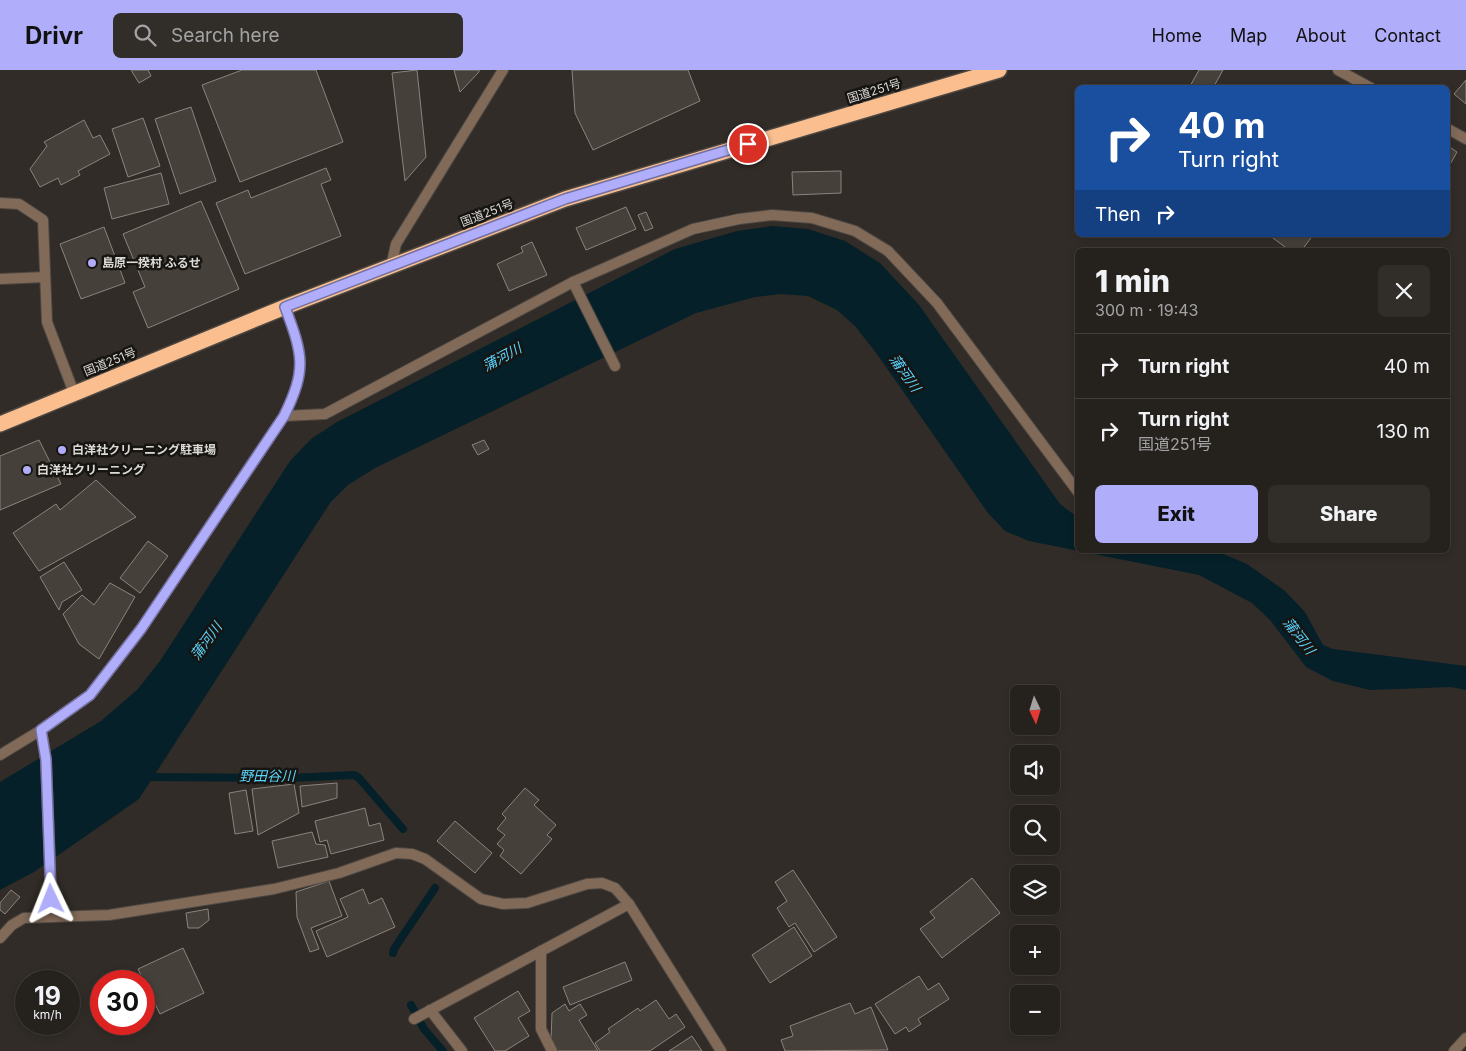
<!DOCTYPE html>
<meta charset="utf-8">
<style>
:root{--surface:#25211d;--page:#312e2a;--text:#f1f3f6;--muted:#a3a3a4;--line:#423e3b;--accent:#b0adfa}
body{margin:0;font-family:Inter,"Noto Sans JP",sans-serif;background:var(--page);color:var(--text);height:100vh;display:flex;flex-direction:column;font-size:19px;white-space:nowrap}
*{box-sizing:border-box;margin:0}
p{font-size:16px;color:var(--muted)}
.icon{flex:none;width:28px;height:28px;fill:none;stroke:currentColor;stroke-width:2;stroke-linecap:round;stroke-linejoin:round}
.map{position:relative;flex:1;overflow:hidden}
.details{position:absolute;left:1075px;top:178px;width:375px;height:305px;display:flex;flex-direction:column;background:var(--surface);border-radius:8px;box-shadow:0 2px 8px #0003,0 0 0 1px var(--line)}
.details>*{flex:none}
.top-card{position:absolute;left:1075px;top:15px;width:375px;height:152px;border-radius:8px;box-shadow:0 2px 8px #0003,0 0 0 1px var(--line);background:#1a4fa0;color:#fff;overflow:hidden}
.needle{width:32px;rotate:176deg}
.controls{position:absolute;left:1010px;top:615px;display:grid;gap:10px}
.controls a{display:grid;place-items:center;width:50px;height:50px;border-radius:8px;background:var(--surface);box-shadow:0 2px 8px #0003,0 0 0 1px var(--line);font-size:25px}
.speed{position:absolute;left:15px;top:900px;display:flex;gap:10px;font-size:25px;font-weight:700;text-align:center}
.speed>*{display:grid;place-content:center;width:65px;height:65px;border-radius:50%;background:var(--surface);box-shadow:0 2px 8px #0003,0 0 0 1px var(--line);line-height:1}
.speed small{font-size:12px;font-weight:400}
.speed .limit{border:8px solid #d22;background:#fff;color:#111}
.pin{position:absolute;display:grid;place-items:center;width:42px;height:42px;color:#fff;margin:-21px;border:2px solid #fff;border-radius:50%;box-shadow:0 1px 5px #0007}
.me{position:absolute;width:55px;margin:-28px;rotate:358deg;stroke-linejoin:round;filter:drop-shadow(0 0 4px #0008)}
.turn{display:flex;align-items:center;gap:18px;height:105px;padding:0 20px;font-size:22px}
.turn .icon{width:65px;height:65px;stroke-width:2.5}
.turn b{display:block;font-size:35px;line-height:42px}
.then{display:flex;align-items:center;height:48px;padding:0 20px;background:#0003;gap:10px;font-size:19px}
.round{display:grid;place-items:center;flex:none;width:52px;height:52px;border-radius:8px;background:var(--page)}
.head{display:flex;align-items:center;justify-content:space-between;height:85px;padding:0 20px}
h1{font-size:30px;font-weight:800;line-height:38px}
.action{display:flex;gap:10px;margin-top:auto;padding:10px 20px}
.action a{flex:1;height:58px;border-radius:8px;background:var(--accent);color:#111;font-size:20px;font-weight:800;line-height:58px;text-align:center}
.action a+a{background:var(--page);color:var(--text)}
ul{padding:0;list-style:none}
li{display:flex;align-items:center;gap:15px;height:65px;padding:0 20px;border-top:1px solid var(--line)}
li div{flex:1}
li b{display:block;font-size:19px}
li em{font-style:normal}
header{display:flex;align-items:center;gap:30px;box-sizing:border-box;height:70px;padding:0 25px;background:var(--accent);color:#111}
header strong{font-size:24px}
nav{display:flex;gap:28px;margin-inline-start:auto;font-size:18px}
.search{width:350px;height:45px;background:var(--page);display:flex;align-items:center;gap:12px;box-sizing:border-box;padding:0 18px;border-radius:8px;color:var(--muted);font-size:19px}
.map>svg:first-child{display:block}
</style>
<header>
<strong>Drivr</strong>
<div class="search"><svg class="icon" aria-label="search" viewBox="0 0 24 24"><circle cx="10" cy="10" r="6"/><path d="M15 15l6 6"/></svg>Search here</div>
<nav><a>Home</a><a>Map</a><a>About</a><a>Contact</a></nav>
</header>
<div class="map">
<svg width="1466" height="981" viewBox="0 0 1466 981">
<rect width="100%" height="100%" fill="#312c27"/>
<!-- water -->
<polygon fill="#052029" points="772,156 808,159 845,171 880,193 919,235 1060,434 1077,447 1078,480 1214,480 1247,494 1285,521 1305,542 1323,575 1333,579 1466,596 1466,620 1451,617 1370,620 1333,611 1306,597 1270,550 1252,533 1199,505 1029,471 1005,461 988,443 877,284 855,256 837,240 808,226 780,224 755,227 696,243 375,398 348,415 330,433 139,729 34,802 0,820 0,712 101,651 138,619 160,591 290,391 311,369 337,352 675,179 737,161"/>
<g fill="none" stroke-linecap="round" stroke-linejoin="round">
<!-- stream -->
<g stroke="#052029" stroke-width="8">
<polyline points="144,707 290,708 354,705 359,708 403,759"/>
<polyline points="393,883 394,879 435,818"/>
<polyline points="411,935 424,959 443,981"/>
</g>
</g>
<!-- building -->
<g fill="#45403a" stroke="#8b847e">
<polygon points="131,0 148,0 151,6 139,13"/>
<polygon points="242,0 316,0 343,72 240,112 202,15"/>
<polygon points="417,0 426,87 405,111 392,3"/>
<polygon points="454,0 479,0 479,2 460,22"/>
<polygon points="572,0 688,0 700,31 593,80 575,43"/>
<polygon points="1199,0 1223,0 1213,18 1189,18"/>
<polygon points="1466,10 1466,34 1454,24"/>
<polygon points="191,37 216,111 180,124 155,49"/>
<polygon points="143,48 160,96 128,107 112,59"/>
<polygon points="84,50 93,68 100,65 110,84 78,101 80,105 61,115 58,108 40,117 30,99 47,76 44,72"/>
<polygon points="1448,76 1457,82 1448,98"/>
<polygon points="326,98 331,110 321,114 341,166 245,204 216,133 248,120 251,128"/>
<polygon points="841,101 841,123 793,125 792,102"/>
<polygon points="161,103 169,134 112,149 104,118"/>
<polygon points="201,131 239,219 148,258 133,222 145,217 123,164"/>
<polygon points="626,137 636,159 586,180 576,158"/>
<polygon points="646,142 653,158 645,161 638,145"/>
<polygon points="104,157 125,213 81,229 60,174"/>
<polygon points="1269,165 1313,165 1302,180 1289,180"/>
<polygon points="532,172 547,205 509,221 497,194 523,182 521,177"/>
<polygon points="39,370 61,414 0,440 0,386"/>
<polygon points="484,370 489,379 478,385 472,375"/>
<polygon points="96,410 136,447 39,501 13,463 56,434 60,440"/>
<polygon points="148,471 168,486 140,523 120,508"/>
<polygon points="64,492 82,520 62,532 59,540 40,507"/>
<polygon points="110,513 135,527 99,589 79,574 63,544 82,525 94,535"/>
<polygon points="337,713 337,728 302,737 300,716"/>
<polygon points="294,714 299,743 258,765 252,719"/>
<polygon points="525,718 539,730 534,735 556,755 547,765 552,769 521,804 500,786 504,780 497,774 505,765 497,759 506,748 502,744"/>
<polygon points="246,720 253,761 235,764 229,723"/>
<polygon points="365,738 369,756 380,753 384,770 331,784 327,770 320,772 315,751"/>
<polygon points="455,751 492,783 475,803 437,771"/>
<polygon points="312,762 316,774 325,775 328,787 278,798 272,771"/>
<polygon points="793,800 837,867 814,882 795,853 789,857 777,838 787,831 775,812"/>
<polygon points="972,808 1000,843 942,888 920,859 935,848 930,842"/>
<polygon points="329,811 342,846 311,858 319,879 310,882 297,847 296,822"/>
<polygon points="363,819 369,834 382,828 395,857 327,887 316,861 348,847 340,829"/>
<polygon points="11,820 20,827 5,844 0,840 0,833"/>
<polygon points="208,839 209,850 199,858 188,858 186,843"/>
<polygon points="794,857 812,886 770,913 752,885"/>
<polygon points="183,878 204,923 160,944 138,899"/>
<polygon points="625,892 632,910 570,935 563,917"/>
<polygon points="919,906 928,920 939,913 949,929 918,949 921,954 909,962 906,957 895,964 875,934"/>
<polygon points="518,921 530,941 518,948 529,966 505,981 495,981 474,948"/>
<polygon points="656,930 669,949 676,944 685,957 650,981 600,981 595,973 610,962 608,959 638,938 640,941"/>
<polygon points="850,933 855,944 871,937 888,980 785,981 781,970 793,966 790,956"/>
<polygon points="565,934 569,941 580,934 587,945 579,950 598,981 557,981 551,972 552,943"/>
<polygon points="692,966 702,981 669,981"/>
</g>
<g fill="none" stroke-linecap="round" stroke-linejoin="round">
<!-- lane casing -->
<g stroke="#4d4843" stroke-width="12">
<g id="lane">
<polyline points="0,133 19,134 43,150 47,252 74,323"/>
<polyline points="0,209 45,207"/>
</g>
</g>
<!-- street casing -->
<g stroke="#4d4843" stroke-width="12">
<g id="street">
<polyline points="1338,0 1371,18"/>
<polyline points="1448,59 1466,69"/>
<polyline points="391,197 396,174 503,0"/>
<polyline points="573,212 615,296"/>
<polyline points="284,346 325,344 573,212 693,159 739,149 772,145 812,148 855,161 888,181 937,233 1078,422"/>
<polyline points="41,660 46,690 52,846"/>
<path d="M0 685 41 660 90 625 141 559 284 346C307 299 303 285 285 237"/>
<polyline points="0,868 12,855 24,848 109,845 274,819 339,803 396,783 412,784 425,789 481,829 503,834 527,833 587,814 602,813 615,818 629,834 721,981"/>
<polyline points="541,881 541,959 552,981"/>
<polyline points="430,940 462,981"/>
<polyline points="414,949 629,834"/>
<polyline points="1454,981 1466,968"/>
</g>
</g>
<!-- highway casing -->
<g stroke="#4d4843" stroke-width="18">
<polyline id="highway" points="0,354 285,237 565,129 999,0"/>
</g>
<!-- lane -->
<use href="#lane" stroke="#826a58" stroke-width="10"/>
<!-- street -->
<use href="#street" stroke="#826a58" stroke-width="10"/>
<!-- highway -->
<use href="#highway" stroke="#fabe8f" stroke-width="15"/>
</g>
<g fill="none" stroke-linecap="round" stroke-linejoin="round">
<!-- route casing -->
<g stroke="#7270a2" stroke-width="12">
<path id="route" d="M51 829 46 690 41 660 90 625 141 559 284 346C307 299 303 285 285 237L565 129 748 74"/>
</g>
<!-- route -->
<use href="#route" stroke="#b0adfa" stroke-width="9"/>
</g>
<!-- markers -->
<g fill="#b0adfa" stroke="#171512" stroke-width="2">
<circle cx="92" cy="193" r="5"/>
<circle cx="62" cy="380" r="5"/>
<circle cx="27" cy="400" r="5"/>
</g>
<g text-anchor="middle" stroke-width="5" stroke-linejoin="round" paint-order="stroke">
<!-- street labels -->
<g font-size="12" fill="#dddad6" stroke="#171512">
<text transform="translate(874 21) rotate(-17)" y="4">国道251号</text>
<text transform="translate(487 143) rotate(-21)" y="4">国道251号</text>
<text transform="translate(110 292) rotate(-22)" y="4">国道251号</text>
</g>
<!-- poi labels -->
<g font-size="12" font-weight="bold" fill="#dddad6" stroke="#171512" text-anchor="start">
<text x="102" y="197">島原一揆村 ふるせ</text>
<text x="72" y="384">白洋社クリーニング駐車場</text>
<text x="37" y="404">白洋社クリーニング</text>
</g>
<!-- water labels -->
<g font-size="14" font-style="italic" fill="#59d3fd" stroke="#171512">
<text transform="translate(502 287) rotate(-29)" y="5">蒲河川</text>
<text transform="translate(905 303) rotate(55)" y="5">蒲河川</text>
<text transform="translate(1299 566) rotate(52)" y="5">蒲河川</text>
<text transform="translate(206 571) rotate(-54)" y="5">蒲河川</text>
<text x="267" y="711">野田谷川</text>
</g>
</g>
</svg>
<div class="controls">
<a><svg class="needle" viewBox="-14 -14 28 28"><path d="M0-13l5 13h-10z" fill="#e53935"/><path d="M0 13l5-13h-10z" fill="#a3a3a4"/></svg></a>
<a><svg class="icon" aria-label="sound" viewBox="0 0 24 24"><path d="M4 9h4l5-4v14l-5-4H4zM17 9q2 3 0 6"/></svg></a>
<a><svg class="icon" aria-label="search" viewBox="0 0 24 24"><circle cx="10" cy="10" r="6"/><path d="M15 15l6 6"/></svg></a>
<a><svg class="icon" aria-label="layers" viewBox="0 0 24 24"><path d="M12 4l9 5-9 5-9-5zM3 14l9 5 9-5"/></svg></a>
<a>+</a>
<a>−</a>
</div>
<div class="speed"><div>19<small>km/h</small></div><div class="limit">30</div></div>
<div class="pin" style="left:748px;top:74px;background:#d93025"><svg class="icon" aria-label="arrive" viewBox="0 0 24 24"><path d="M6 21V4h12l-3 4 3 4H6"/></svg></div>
<svg class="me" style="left:51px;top:829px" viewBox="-20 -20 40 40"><path d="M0-17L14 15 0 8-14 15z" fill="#b0adfa" stroke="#fff" stroke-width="4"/></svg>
<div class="top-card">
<div class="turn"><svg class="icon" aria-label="right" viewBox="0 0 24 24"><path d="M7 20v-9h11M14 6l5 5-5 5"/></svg><div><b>40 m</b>Turn right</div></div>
<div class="then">Then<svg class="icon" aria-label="right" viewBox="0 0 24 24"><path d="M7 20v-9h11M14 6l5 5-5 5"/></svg></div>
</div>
<section class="details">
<div class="head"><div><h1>1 min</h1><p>300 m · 19:43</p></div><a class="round"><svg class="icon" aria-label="close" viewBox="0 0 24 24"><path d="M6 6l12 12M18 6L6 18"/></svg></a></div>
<ul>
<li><svg class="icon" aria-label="right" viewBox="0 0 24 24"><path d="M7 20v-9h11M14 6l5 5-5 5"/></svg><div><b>Turn right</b></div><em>40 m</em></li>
<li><svg class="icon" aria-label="right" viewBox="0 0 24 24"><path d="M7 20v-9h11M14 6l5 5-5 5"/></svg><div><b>Turn right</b><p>国道251号</p></div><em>130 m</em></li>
</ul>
<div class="action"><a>Exit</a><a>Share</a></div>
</section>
</div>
